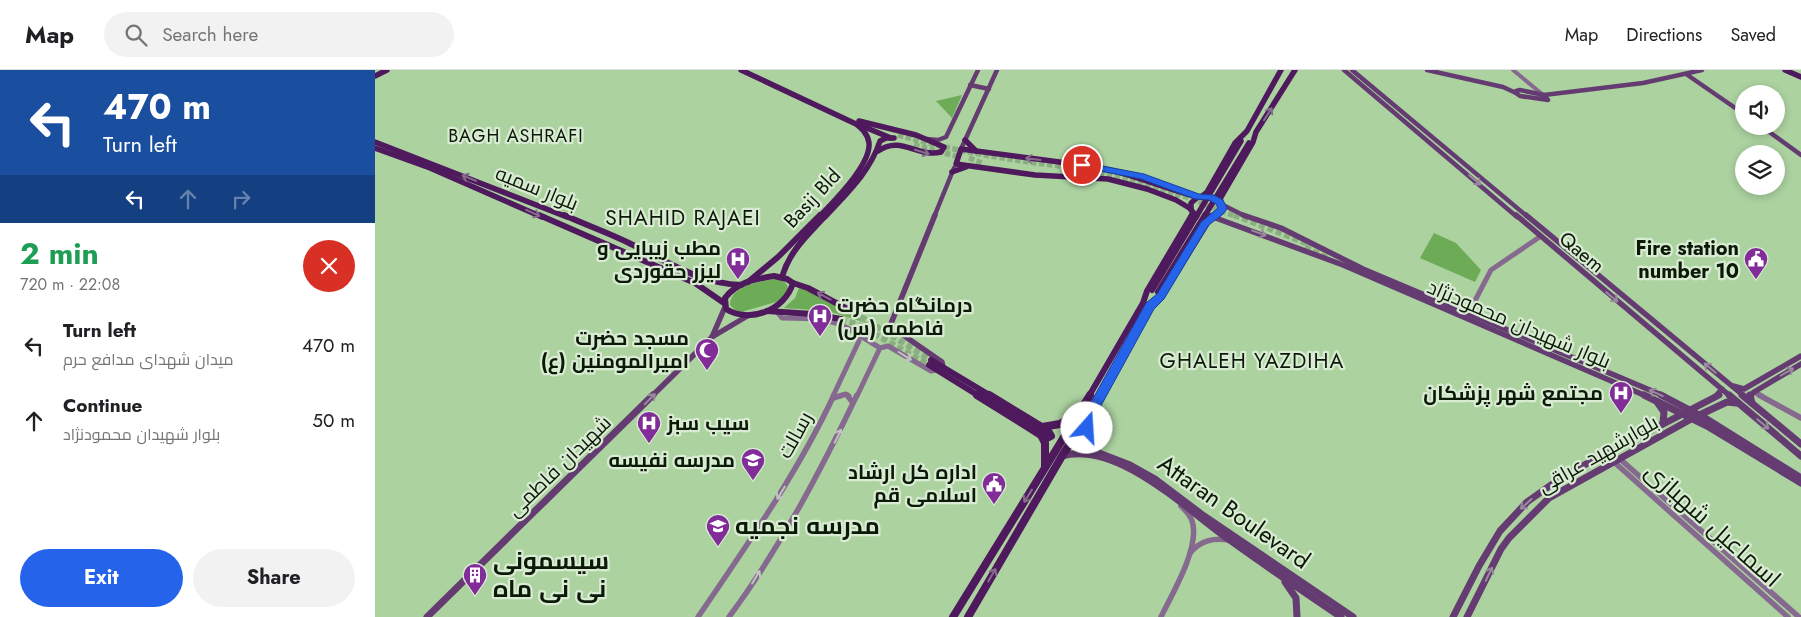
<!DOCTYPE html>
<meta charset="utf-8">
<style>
:root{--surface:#fff;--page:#f2f2f2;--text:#202124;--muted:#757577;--line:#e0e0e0;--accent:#2563eb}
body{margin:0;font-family:Jost,Cairo,sans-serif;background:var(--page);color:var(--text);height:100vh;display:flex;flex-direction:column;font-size:19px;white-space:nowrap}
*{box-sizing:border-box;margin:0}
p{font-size:16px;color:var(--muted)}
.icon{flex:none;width:28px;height:28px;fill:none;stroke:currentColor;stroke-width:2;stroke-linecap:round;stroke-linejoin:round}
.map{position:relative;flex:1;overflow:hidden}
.panel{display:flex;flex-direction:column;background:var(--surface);width:375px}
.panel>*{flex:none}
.banner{background:#1a4fa0;color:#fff;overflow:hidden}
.controls{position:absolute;left:1360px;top:15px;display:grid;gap:10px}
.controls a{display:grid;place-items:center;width:50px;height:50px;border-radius:50%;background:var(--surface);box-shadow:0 2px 8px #0003;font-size:25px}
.pin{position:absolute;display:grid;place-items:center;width:42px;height:42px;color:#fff;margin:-21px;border:2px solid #fff;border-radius:50%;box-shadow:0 1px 5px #0007}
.me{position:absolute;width:55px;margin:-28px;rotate:19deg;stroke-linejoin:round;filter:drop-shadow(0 0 4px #0008)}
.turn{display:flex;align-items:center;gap:18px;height:105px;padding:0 20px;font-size:22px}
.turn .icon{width:65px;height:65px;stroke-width:2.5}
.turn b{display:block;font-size:35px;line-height:42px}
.lanes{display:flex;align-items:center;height:48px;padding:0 20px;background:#0003;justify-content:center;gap:25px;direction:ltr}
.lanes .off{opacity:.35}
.round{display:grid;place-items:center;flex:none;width:52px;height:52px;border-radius:26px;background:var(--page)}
.overview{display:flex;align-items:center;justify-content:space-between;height:85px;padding:0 20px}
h1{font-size:30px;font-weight:700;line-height:38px;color:#1e9e55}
.primary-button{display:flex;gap:10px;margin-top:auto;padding:10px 20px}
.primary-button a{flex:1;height:58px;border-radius:30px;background:var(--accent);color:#fff;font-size:20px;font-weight:700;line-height:58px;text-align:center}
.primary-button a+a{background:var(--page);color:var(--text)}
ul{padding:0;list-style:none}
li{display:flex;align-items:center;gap:15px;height:75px;padding:0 20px}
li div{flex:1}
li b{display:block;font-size:19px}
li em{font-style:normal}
header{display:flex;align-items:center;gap:30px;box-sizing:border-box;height:70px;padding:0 25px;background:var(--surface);border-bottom:1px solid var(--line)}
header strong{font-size:24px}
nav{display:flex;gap:28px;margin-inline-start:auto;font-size:18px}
.search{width:350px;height:45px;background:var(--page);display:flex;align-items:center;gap:12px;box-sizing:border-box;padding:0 18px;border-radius:28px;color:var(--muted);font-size:19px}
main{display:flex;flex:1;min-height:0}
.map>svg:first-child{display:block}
</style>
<header>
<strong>Map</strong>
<div class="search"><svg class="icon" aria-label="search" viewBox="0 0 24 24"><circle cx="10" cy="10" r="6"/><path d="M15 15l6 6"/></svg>Search here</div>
<nav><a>Map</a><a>Directions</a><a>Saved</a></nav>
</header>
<main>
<section class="panel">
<div class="banner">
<div class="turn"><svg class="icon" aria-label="left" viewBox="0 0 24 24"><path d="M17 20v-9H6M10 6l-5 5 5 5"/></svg><div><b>470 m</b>Turn left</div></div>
<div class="lanes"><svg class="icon" aria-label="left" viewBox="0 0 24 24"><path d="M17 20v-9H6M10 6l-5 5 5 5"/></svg><svg class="icon off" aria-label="ahead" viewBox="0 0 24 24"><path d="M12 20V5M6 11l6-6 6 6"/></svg><svg class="icon off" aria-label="right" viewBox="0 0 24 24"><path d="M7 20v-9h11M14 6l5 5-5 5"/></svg></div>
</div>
<div class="overview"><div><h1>2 min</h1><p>720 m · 22:08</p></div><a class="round" style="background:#d93025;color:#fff"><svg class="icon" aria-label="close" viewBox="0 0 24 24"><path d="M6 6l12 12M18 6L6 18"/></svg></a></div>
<ul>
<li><svg class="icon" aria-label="left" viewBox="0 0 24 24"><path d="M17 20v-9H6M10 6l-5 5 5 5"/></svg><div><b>Turn left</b><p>میدان شهدای مدافع حرم</p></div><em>470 m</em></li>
<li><svg class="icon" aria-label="ahead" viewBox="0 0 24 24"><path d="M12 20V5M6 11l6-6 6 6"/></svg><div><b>Continue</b><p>بلوار شهیدان محمودنژاد</p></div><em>50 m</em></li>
</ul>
<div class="primary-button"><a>Exit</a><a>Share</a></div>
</section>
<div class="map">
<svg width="1426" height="547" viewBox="0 0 1426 547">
<rect width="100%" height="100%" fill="#acd2a0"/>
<!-- green -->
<g fill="#6dab56">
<polygon points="587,25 577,48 561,31"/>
<polygon points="1059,163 1081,173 1106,200 1100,212 1045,188"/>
<path d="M402 209C410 211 414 214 413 223L401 232 366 242 360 240 355 235C355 215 386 211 402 209Z"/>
<polygon points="424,218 431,219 495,254 453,241 409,238 420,228"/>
</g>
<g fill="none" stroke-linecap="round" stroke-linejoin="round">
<!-- primary-tunnel-far1 -->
<g stroke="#8cad81" stroke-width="5.5" stroke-dasharray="5.5 2.5" stroke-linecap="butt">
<path d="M523 65C588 84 654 93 722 100"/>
<polyline points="539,75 581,86"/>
<polyline points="594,88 609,94"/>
<polyline points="716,102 759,110 804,127"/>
<polyline points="801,123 862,147"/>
</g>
<!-- primary-tunnel -->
<g stroke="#8cad81" stroke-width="6" stroke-dasharray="6 3" stroke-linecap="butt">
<polyline points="859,145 936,175"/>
<polyline points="930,177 954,189"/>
<polyline points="478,242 556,290"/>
<polyline points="466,249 484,255 554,295"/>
</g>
<!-- tertiary-far2 -->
<polyline stroke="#85698e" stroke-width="4" points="1138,0 1167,24"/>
<!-- tertiary-far1 -->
<g stroke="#85698e" stroke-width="5">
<path d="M402 242 407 248C432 248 462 248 482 264L484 271 458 326"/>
<polyline points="1093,244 1116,200 1166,166"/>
<polyline points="484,265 505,278"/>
<polyline points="1379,322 1387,326"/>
<polyline points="464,326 471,324 474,326"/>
<polyline points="482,326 505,278 513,276 556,301 562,300"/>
</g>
<!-- tertiary -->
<g stroke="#85698e" stroke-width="5.5">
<polyline points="472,325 477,332"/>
<polyline points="1384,325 1426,348"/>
<polyline points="459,328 468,325"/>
<polyline points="1245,389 1424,547"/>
<polyline points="1239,392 1413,547"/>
<path d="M815 483C826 470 838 468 854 470"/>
<path d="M323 547C372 475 422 404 459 325"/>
<path d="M354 547C405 478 445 402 482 325"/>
<path d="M786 547C797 524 823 481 818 455 817 447 812 442 806 436"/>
</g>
<!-- secondary-far2 -->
<g stroke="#653c72" stroke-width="4.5">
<polyline points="969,0 1142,147"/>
<polyline points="977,0 1153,147"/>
<polyline points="1052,0 1128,17 1141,23"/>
<polyline points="1311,4 1369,44"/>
<polyline points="595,15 614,19"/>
<polygon points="1145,20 1169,25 1173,30 1145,26 1141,23 1141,21"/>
<polyline points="1169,25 1268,13 1327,0"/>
<polyline points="1386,56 1426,85"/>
<polyline points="551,69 563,70 571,67 603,0"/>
<polyline points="586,79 622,0"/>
<polyline points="846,134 872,147"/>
<polyline points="559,147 579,98"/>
</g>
<!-- secondary-far1 -->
<g stroke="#653c72" stroke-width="5.5">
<polyline points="560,145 515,256 567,292 568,297"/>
<polyline points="868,145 906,158 988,199 1289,326"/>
<polyline points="1141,145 1355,326"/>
<polyline points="1151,145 1369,326"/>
<polyline points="838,147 968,195 1271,326"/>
<polyline points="337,267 350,237"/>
<polyline points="1358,316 1369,319 1426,286"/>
<polyline points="277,326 337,267 374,245"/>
<polyline points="1341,326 1347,319"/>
<polyline points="1375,326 1379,322 1426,294"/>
</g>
<!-- secondary -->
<g stroke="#653c72" stroke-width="7">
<polyline points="1269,325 1332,356 1426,413"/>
<polyline points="1286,325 1330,348 1426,408"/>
<polyline points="1354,325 1426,386"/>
<polyline points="1367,325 1426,374"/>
<polyline points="1375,325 1377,333"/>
<polyline points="1282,332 1289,342 1288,353"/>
<polyline points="714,376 711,367 715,345"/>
<polyline points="710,383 704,378 704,375 710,374 724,383 755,395 780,409 829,446 978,547"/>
<path d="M687 386C743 370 813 441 856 471 892 497 929 522 966 547"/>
<polyline points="910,512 921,528 922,547"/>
<polyline points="52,547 278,325"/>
<polyline points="1078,547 1104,496 1125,461 1152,432 1190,405 1344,325"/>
<polyline points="1092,547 1126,479 1134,468 1174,428 1318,348 1352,332 1361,333"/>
</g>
<!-- primary-far2 -->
<g stroke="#4e195d" stroke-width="5.5">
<path d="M366 0 481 54C487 59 493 64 494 73 496 95 459 131 444 147"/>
<polyline points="1410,0 1426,7"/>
<polyline points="0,6 12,0"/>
<path d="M484 51 541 65 569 77 566 82C541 88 527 65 503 81"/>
<polyline points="487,56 516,68"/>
<polyline points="590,70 601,81"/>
<polyline points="0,72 192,147"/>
<polyline points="0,78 55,98 167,147"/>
<path d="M703 95C744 98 779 115 819 126 830 129 839 126 847 135V141L843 145 835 147"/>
<polyline points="707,95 586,79 581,94 660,105 733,109 772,119 801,130 816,139"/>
<polyline points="577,102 591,97"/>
<polyline points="826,127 832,122 860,73 872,61 906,0"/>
<polyline points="845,132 846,127 878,72 881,62 920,0"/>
<polyline points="816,140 816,133 823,127"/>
<path d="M450 147C472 123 495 102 505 71L511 68H519"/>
<polyline points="816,147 818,142"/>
</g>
<!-- primary-far1 -->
<g stroke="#4e195d" stroke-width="6">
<polyline points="164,145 320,213 349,233"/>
<path d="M189 145C211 155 234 163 256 174 292 191 325 214 366 215"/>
<polyline points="832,147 841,145"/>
<path d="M399 206 412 209 418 213C410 240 375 254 351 239L350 228C362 212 380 209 399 206Z"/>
<path d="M407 207C415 180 432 166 451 145"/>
<polyline points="373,212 403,187 445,145"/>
<polyline points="418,213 433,218 478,242"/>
<polyline points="392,241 437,244 466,249"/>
<polyline points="556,290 616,326"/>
<polyline points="554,295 604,326"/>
<polyline points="714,326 768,233 772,221 817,145"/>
<polyline points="725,326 775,236 786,227 836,147"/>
</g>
<!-- primary -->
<g stroke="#4e195d" stroke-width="8">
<polyline points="602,325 666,365 672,368 676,366 673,361 614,325"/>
<polyline points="667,357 685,354 700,344"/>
<polyline points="666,365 670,373 670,397"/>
<polyline points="578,547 715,325"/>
<polyline points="593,547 687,386 726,325"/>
</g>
<!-- primary-bridge-far1 -->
<g stroke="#4e195d" stroke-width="5.5">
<polyline points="821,147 866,71"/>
<polyline points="829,147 874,73"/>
</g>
<!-- primary-bridge -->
<g stroke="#4e195d" stroke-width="6">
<polyline points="777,220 822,145"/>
<polyline points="783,222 830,145"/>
</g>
</g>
<!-- one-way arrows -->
<defs><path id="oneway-shaft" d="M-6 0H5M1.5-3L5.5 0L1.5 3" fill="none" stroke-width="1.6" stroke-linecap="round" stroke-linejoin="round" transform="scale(1.25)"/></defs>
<g stroke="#866d8c">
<use href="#oneway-shaft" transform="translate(893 44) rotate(-57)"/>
<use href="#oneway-shaft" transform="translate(547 82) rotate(17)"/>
<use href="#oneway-shaft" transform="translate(658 89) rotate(-173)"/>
<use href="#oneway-shaft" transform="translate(94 108) rotate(-158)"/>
<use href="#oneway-shaft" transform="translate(158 143) rotate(25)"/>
<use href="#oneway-shaft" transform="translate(449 226) rotate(-152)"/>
<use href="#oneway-shaft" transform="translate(653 426) rotate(122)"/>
<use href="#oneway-shaft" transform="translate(617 505) rotate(-60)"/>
</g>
<g stroke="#998b9e">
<use href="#oneway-shaft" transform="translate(1100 110) rotate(40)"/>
<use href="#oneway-shaft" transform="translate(884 163) rotate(20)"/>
<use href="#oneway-shaft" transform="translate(1237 227) rotate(40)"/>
<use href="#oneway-shaft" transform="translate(1335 298) rotate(-140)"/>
<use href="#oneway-shaft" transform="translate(1412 302) rotate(-30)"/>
<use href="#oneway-shaft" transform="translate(1281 323) rotate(-156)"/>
<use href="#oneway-shaft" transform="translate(275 329) rotate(-45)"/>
<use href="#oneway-shaft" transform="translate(1388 354) rotate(40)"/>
<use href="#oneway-shaft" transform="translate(1151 434) rotate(138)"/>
<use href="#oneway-shaft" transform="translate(1114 504) rotate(-64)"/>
</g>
<g stroke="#c0c5be">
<use href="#oneway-shaft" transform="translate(530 286) rotate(32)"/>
<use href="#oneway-shaft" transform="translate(463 366) rotate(-63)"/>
<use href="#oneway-shaft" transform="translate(406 423) rotate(121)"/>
<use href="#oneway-shaft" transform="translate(381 507) rotate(-59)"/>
</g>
<!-- route -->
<path fill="#2563eb" stroke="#184099" d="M707 92 769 104 824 124 839 125 848 130 852 138C848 147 840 149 833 156L789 229 779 239 722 343 716 362 712 363 708 362 706 358 710 343 771 233 782 224 826 152 843 138 841 134 834 130 820 129 766 109 704 97 702 95Z"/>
<!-- icons -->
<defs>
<g id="hospital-pin" transform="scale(1.25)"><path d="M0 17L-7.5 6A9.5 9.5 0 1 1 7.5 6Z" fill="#822c9a" stroke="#d9ecd3"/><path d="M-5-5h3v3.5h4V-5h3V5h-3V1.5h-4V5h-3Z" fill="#fff"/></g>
<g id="civic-pin" transform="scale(1.25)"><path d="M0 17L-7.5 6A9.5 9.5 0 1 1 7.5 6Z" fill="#822c9a" stroke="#d9ecd3"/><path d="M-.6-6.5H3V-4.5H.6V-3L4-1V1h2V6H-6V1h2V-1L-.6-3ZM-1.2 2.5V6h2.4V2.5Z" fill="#fff"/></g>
<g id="mosque-pin" transform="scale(1.25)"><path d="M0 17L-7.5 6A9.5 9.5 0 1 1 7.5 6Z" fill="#822c9a" stroke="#d9ecd3"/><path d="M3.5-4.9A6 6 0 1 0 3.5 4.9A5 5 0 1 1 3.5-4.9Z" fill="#fff"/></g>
<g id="school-pin" transform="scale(1.25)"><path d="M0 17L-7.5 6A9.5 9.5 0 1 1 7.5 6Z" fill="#822c9a" stroke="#d9ecd3"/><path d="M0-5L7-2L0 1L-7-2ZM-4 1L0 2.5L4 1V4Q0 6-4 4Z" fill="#fff"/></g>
<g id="building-pin" transform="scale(1.25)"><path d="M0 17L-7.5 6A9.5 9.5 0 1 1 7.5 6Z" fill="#822c9a" stroke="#d9ecd3"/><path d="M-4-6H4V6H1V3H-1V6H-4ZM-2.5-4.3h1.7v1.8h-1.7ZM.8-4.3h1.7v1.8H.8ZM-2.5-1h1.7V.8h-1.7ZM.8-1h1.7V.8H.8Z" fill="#fff"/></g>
</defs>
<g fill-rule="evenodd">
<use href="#hospital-pin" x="363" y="189"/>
<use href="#civic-pin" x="1381" y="189"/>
<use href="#hospital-pin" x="445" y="246"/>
<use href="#mosque-pin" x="332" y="280"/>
<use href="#hospital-pin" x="1246" y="323"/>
<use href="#hospital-pin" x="274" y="353"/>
<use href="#school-pin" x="378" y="390"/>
<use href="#civic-pin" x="619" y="414"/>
<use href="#school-pin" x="343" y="456"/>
<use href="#building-pin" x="100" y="505"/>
</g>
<g text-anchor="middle" stroke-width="4.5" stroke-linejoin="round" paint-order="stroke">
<!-- far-neighbourhood labels -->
<g font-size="18" letter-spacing="1" fill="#0b1907" stroke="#d9ecd3">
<text x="141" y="72">BAGH ASHRAFI</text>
</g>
<!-- street labels -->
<g font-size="20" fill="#0b1907" stroke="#d9ecd3">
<text transform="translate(162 118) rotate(22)" y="7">بلوار سمیه</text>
<text transform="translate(437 128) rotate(-47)" y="7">Basij Bld</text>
<text transform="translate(1207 182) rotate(40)" y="7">Qaem</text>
<text transform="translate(1144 254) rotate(23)" y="7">بلوار شهیدان محمودنژاد</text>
<text transform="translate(420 365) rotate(-61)" y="7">رسالت</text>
<text transform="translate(1223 384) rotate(-30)" y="7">بلوارشهید عراقی</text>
<text transform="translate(184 396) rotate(-44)" y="7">شهیدان فاطمی</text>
</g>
<!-- poi labels -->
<g font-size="20" font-weight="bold" fill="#0b1907" stroke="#d9ecd3" text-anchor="end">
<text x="346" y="185">مطب زیبایی و<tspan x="346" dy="23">لیزر حقوردی</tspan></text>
<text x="1364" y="185">Fire station<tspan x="1364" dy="23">number 10</tspan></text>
<text x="462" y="242" text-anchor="start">درمانگاه حضرت<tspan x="462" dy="23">فاطمه (س)</tspan></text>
<text x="314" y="275">مسجد حضرت<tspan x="314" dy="23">امیرالمومنین (ع)</tspan></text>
<text x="1228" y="330">مجتمع شهر پزشکان</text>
<text x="292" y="360" text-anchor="start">سیب سبز</text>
<text x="360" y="397">مدرسه نفیسه</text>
<text x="602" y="409">اداره کل ارشاد<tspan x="602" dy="23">اسلامی قم</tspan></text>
</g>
<!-- neighbourhood labels -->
<g font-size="21" letter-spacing="1" fill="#0b1907" stroke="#d9ecd3">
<text x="308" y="155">SHAHID RAJAEI</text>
<text x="877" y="298">GHALEH YAZDIHA</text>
</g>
<!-- near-street labels -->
<g font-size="24" fill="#0b1907" stroke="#d9ecd3">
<text transform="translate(859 442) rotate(35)" y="8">Attaran Boulevard</text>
<text transform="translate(1338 455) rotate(42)" y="8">اسماعیل شهبازی</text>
</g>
<!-- near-poi labels -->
<g font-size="24" font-weight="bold" fill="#0b1907" stroke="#d9ecd3" text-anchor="start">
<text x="360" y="464">مدرسه نجمیه</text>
<text x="118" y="499">سیسمونی<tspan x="118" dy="28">نی نی ماه</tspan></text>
</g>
</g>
</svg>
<div class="controls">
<a><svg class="icon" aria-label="sound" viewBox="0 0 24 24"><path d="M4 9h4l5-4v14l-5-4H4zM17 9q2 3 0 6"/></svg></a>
<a><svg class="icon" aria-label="layers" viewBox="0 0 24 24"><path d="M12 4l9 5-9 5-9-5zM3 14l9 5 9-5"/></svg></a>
</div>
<div class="pin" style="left:707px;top:95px;background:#d93025"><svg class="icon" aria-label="arrive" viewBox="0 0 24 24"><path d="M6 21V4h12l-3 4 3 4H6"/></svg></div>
<svg class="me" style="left:712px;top:358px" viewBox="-20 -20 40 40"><circle r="19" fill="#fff"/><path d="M0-13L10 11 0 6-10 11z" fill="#2563eb"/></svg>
</div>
</main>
